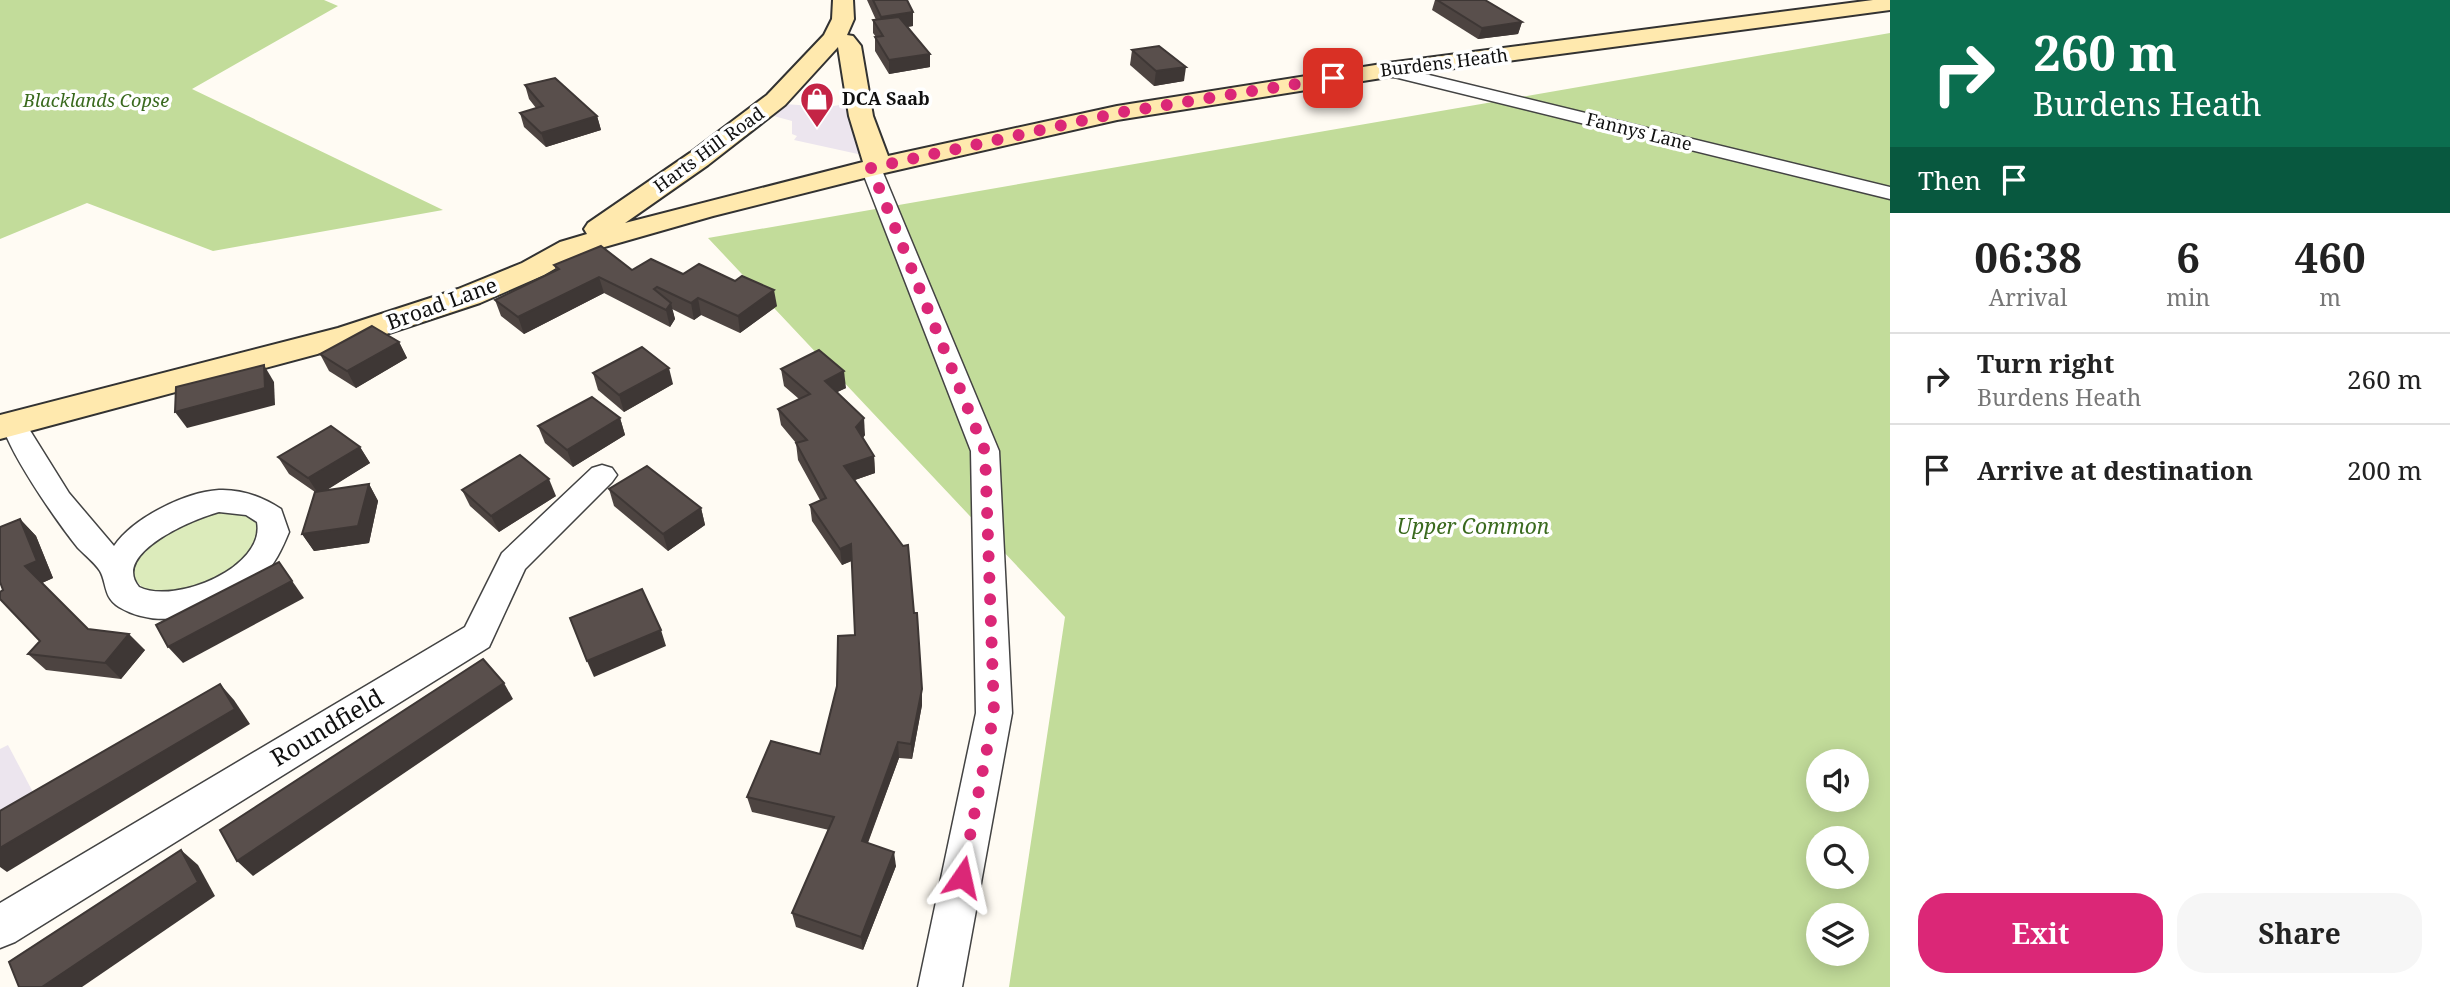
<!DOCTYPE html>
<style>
:root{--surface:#fff;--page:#f6f6f6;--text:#222;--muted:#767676;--line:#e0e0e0;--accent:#db2777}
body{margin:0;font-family:"Noto Serif",serif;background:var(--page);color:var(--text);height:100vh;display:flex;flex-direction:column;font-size:26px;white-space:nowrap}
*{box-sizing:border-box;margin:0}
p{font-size:23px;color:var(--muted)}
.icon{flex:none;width:38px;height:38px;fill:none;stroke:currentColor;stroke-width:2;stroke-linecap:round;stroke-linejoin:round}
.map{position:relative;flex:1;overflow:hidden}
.details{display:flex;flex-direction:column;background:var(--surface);width:560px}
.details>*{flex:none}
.hud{background:#0b6e4f;color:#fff;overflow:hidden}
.tools{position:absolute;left:1806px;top:749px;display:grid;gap:14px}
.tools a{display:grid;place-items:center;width:63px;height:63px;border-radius:50%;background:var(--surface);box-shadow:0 4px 18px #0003;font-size:35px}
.pin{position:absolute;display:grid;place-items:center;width:60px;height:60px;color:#fff;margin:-30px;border-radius:14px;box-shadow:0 4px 10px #0006}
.me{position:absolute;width:77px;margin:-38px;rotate:11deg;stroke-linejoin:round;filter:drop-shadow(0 0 5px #0008)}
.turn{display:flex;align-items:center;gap:24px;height:147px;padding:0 28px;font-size:32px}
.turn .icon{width:91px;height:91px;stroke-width:2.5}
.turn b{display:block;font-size:49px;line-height:60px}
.then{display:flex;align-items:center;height:66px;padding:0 28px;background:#0003;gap:14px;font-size:26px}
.eta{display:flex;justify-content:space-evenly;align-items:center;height:119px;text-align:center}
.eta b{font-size:42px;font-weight:700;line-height:49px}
.cta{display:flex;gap:14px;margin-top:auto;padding:14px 28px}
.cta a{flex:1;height:80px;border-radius:28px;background:var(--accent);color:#fff;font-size:28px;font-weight:700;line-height:80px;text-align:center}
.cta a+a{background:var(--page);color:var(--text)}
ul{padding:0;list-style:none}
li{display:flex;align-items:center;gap:21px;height:91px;padding:0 28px;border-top:2px solid var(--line)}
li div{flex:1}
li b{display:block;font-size:26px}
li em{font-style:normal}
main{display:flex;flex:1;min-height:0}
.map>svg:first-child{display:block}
</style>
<main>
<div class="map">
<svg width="1890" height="987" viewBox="0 0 1890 987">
<rect width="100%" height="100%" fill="#fffbf3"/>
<!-- industrial -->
<g fill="#ece5ee">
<polygon points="850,103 867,156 794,140 797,136 792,134 792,121 770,115 784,104 828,107"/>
<polygon points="8,745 35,796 0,815 0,749"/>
</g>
<!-- green -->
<polygon fill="#dcebbb" points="245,507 268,536 219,579 171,594 146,591 130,575 141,549 180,527 223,510"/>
<!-- forest -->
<g fill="#c2dc9a" fill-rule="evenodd">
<polygon points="0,0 324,0 338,6 192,89 443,210 213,251 87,203 0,239"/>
<path d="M1890 33V987H1009L1065 617 708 238ZM1818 761H1857V800H1818ZM1818 838H1857V877H1818ZM1818 915H1857V954H1818Z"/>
</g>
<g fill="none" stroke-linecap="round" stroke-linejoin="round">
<!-- street casing -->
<g stroke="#434343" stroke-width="3">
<g id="street">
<polygon points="1388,65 1890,187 1890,199 1382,74 1379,70 1382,66"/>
<polygon points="871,162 878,164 881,168 999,451 1012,713 962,987 918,987 976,713 971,451 861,168 864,164"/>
<path d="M11 414 21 416 69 493 114 546C133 518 185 492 219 490 241 489 263 497 281 509L289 532C282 549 275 564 262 577 227 611 164 634 119 607 103 597 107 583 100 571 95 563 85 555 78 548 60 526 0 441 1 416ZM219 512 246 515 257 522C266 567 175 605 139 587 110 553 196 518 219 512Z"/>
<polygon points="602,465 612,468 617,475 612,482 525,569 489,647 15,942 0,948 0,903 465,627 502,553 592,468"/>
</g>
</g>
<!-- secondary casing -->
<g stroke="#323232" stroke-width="4">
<path id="secondary" d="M833 0H853L854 19 847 35 853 36 861 46 873 116 888 156 1117 106 1388 63 1873 0H1890V10L1388 77 1117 120 880 174 713 216 580 254 544 275 480 303 362 342 0 439V415L338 328 458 289 522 263 560 242 587 234 584 229 588 223 690 153 767 95 824 35 832 19ZM838 47 849 116 863 162 625 223 708 165 785 105Z"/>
</g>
<!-- street -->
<use href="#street" fill="#fff" fill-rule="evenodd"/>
<!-- secondary -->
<use href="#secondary" fill="#ffe9ae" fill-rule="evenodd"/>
</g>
<!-- wall -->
<g fill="#4d4441">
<polygon points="867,0 907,0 913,12 913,26 907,27 930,67 889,74 875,51 875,37 876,37 873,33 873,20 876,20"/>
<polygon points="1435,0 1485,0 1522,22 1518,34 1478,39 1432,10"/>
<polygon points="1132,50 1184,81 1154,86 1130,65"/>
<polygon points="525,85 597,116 601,130 546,147 524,127 520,113 536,108 529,99"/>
<polygon points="554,265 683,274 777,306 740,333 701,315 694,320 672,309 675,319 670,327 604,293 524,334 501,316 495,300 556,270"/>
<polygon points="399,342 407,358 356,388 329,371 320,354"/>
<polygon points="781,369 846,388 837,392 865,435 863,438 874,456 875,473 855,480 922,689 922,705 912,759 899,758 868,843 896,866 863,950 796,927 792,913 829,830 752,812 747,797 820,754 855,635 852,561 842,565 812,521 810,505 820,500 798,460 796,443 781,425 778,409 799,399 784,386"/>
<polygon points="593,373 673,384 624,412 598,390"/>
<polygon points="620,418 625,435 573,467 545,443 538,426"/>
<polygon points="360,447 370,463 326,490 369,484 378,501 369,543 314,551 302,534 315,492 289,474 278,457"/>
<polygon points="609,489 701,508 705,525 668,551 614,506"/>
<polygon points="462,490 556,496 499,532 470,506"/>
<polygon points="20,519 36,536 53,578 42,583 88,629 145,650 121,679 46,670 28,654 40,641"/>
</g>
<!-- shaded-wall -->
<g fill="#3e3735">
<polygon points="913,12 913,26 882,31 881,17"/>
<polygon points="1522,22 1518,34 1478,39 1482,28"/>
<polygon points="930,54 930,67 889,74 889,60"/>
<polygon points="1186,67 1184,81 1154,86 1156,71"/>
<polygon points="597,116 601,130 546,147 541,133"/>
<polygon points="599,277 604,293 524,334 518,317"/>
<polygon points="774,290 777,306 740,333 738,316"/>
<polygon points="698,298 701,315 694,320 691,303"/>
<polygon points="671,303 675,319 670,327 666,310"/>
<polygon points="399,342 407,358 356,388 347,371"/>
<polygon points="264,365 274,382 275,405 187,428 175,412"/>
<polygon points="669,368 673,384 624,412 619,395"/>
<polygon points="844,371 846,388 827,397 825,381"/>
<polygon points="620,418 625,435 573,467 567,450"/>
<polygon points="864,418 865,435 857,444 856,427"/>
<polygon points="360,447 370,463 319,495 308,478"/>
<polygon points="874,456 875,473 846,483 844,466"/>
<polygon points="549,479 556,496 499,532 491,516"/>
<polygon points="369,484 378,501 369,543 314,551 302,534"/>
<polygon points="701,508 705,525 668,551 663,534"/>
<polygon points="20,519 36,536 53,578 42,583 25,566"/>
<polygon points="851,544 853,560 842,565 840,549"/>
<polygon points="279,562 304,598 183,663 168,647"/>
<polygon points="661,630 666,646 594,677 587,661"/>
<polygon points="129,634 145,650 121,679 105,663"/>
<polygon points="504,683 513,699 253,876 237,861"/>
<polygon points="220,684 234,700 250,724 7,872 0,867 0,848"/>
<polygon points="922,689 922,705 912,759 911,744"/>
<polygon points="898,742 899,758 863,855 862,841"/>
<polygon points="181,850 198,865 215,896 82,987 42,987"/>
<polygon points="894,852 896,866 863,950 861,937"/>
</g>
<!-- building -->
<g fill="#594f4c" stroke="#3e3735" stroke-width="2">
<polygon points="873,0 907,0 913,12 881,17"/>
<polygon points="1437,0 1485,0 1522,22 1482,28"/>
<polygon points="899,17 930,54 889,60 875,37 883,36 873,20"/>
<polygon points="1159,46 1186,67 1156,71 1132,50"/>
<polygon points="555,78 597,116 541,133 520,113 543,106 525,85"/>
<polygon points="601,246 632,270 651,259 683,274 699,264 735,281 742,276 774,290 738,316 698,298 691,303 657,287 654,289 671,303 666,310 599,277 518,317 495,300 559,269 554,265"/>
<polygon points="372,326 399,342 347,371 320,354"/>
<polygon points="642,347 669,368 619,395 593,373"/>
<polygon points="819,350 844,371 825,381 864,418 856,427 874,456 844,466 903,546 908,545 914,613 917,613 922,689 911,744 898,742 862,841 894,852 861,937 792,913 834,817 747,797 771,741 820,754 837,686 838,636 855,635 851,544 840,549 810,505 826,498 796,443 807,440 778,409 810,394 781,369"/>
<polygon points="264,365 265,388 175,412 176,387"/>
<polygon points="592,397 620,418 567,450 538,426"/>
<polygon points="331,426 360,447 308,478 278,457"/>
<polygon points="520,455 549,479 491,516 462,490"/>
<polygon points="647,466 701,508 663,534 609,489"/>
<polygon points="369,484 358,526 302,534 315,492"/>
<polygon points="20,519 37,561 25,566 88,629 129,634 105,663 28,654 40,641 0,599 0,592 3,590 0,582 0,527"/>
<polygon points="279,562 292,581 168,647 156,625"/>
<polygon points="642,589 661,630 587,661 570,618"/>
<polygon points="483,659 504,683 237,861 220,830"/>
<polygon points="220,684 235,709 0,848 0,811"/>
<polygon points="181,850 198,882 42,987 19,987 9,962"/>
</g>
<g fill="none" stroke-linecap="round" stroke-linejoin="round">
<!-- route -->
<polyline stroke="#db2777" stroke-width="12" stroke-dasharray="0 21.6" points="962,877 994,713 985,451 871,168 1117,113 1333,78"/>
</g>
<!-- icons -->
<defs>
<g id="shop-pin" transform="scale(1.75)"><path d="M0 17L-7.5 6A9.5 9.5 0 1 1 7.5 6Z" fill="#c42445" stroke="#fff"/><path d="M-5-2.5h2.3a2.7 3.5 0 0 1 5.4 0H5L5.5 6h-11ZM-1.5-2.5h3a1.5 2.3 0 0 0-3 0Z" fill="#fff"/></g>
</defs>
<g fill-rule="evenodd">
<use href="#shop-pin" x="817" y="99"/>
</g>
<g text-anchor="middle" stroke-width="7" stroke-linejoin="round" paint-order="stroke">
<!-- far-street labels -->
<g font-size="18" fill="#101010" stroke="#fff">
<text transform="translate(1444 63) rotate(-7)" y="6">Burdens Heath</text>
<text transform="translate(1639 132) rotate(14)" y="6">Fannys Lane</text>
<text transform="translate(709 150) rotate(-36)" y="6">Harts Hill Road</text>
</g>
<!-- far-poi labels -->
<g font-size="18" font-weight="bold" fill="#101010" stroke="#fff" text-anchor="start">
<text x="842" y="105">DCA Saab</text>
</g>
<!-- far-park labels -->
<g font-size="18" font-style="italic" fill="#3a6a1e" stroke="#fff">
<text x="96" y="107">Blacklands Copse</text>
</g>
<!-- street labels -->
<g font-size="21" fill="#101010" stroke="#fff">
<text transform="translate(442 304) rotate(-20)" y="7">Broad Lane</text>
</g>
<!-- park labels -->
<g font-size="21" font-style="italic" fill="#3a6a1e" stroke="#fff">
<text x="1473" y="534">Upper Common</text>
</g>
<!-- near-street labels -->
<g font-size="24" fill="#101010" stroke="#fff">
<text transform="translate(327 728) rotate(-31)" y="8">Roundfield</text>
</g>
</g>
</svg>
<div class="tools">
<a><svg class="icon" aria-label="sound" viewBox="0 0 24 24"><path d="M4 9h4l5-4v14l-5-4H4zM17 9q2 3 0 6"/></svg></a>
<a><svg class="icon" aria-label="search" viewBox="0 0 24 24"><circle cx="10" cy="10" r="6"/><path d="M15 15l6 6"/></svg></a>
<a><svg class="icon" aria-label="layers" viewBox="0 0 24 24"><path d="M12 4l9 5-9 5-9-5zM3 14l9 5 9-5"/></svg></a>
</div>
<div class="pin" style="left:1333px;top:78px;background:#d93025"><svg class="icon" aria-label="arrive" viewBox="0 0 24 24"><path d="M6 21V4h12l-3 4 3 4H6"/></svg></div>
<svg class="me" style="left:962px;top:877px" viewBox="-20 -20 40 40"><path d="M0-17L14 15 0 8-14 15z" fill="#db2777" stroke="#fff" stroke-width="4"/></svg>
</div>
<section class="details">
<div class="hud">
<div class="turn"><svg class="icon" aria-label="right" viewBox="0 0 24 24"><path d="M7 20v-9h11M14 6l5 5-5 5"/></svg><div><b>260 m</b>Burdens Heath</div></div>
<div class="then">Then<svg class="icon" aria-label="arrive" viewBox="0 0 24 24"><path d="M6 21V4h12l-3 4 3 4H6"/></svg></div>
</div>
<div class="eta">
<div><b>06:38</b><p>Arrival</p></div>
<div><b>6</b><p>min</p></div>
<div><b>460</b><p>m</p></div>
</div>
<ul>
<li><svg class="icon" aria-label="right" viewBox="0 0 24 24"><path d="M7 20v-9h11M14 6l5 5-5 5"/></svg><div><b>Turn right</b><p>Burdens Heath</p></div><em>260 m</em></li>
<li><svg class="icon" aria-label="arrive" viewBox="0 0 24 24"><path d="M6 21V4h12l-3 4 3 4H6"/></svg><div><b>Arrive at destination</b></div><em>200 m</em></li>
</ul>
<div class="cta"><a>Exit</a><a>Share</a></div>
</section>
</main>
